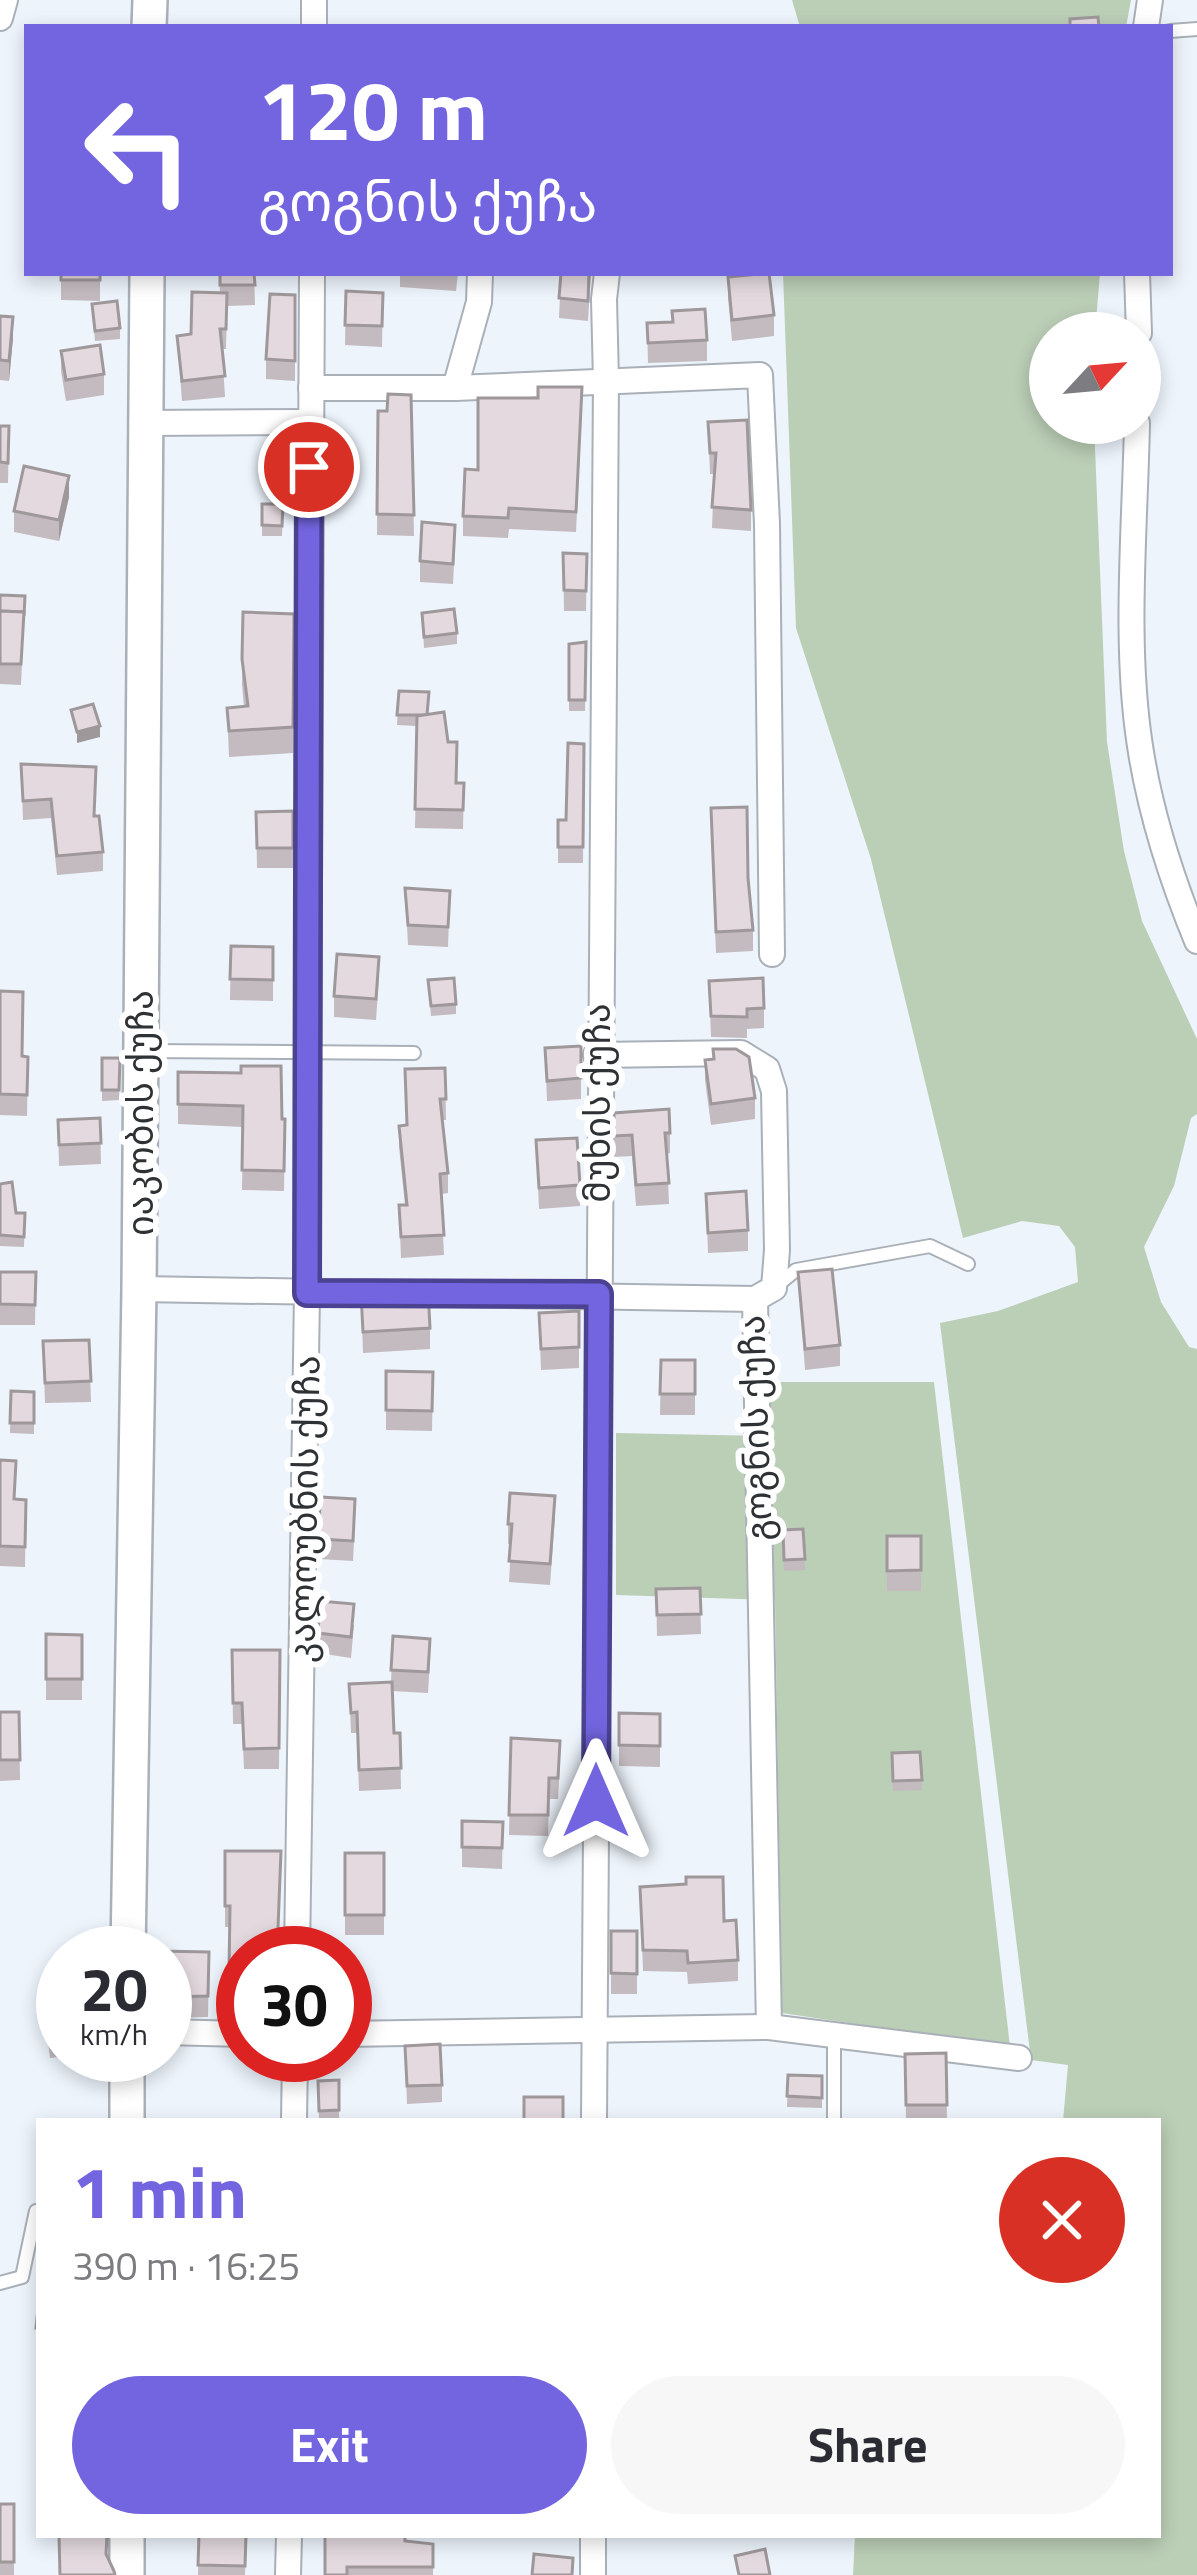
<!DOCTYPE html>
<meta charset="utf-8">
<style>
:root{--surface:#fff;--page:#f7f7f7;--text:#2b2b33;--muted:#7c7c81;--accent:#7365e0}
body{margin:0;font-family:"Titillium Web","Noto Sans Georgian",sans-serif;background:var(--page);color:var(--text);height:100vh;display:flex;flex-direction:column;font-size:45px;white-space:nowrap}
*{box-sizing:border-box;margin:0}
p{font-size:39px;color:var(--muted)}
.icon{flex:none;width:66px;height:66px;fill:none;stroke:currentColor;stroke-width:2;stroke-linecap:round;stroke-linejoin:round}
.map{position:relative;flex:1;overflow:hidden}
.side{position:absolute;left:36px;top:2118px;width:1125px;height:420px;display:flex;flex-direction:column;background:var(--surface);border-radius:0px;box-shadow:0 6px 18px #0003}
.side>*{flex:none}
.hud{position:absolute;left:24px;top:24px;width:1149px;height:252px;border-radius:0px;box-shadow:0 6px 18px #0003;background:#7365e0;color:#fff;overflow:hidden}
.needle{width:78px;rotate:64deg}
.tools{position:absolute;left:1029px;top:312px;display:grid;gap:24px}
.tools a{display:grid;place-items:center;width:132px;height:132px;border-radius:50%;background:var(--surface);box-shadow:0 6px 18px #0003;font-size:60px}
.speed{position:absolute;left:36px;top:1926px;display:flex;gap:24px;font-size:60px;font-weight:700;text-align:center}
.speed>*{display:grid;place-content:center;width:156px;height:156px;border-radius:50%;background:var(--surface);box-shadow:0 6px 18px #0003;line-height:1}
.speed small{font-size:30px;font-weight:400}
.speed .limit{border:18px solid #d22;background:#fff;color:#111}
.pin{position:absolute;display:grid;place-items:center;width:102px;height:102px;color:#fff;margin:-51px;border:6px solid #fff;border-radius:50%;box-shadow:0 3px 12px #0007}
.me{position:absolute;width:132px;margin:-66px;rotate:0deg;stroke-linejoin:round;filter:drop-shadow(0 0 9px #0008)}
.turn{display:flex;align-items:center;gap:42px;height:252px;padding:0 36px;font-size:54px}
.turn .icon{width:156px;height:156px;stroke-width:2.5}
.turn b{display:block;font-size:84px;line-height:102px}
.round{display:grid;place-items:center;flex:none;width:126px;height:126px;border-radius:63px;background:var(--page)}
.summary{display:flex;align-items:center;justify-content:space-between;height:204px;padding:0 36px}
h1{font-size:72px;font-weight:700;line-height:90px;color:var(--accent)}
.button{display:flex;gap:24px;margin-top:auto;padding:24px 36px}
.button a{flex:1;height:138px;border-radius:72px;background:var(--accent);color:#fff;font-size:48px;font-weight:700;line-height:138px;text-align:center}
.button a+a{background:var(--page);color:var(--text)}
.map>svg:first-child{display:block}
</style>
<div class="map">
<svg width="1197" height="2575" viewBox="0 0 1197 2575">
<rect width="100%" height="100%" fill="#edf4fc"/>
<!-- green -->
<g fill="#bbceb6">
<polygon points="792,0 1131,0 1126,27 800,27"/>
<polygon points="783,273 1100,273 1095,333 1050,333 1050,423 1094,423 1107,742 1124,851 1142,921 1197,1039 1197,1114 1191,1118 1174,1186 1144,1247 1161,1302 1189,1347 1197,1349 1197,2575 853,2575 855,2535 1158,2535 1158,2121 1063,2121 1068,2065 1031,2060 940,1323 998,1311 1078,1282 1075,1247 1059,1226 1022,1221 963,1238 871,859 796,628"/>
<polygon points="766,1382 934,1382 1010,2047 782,2013 775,1600 616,1595 616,1433 769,1436"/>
</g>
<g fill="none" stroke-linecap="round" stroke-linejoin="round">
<!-- lane casing -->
<g stroke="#aab0b8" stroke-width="16">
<g id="lane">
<polyline points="1170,31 1197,29"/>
<polyline points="145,1051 414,1053"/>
<polyline points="775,1287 796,1270 930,1246 968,1264"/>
<polyline points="834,2121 834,2035"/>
<polyline points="0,2283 22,2277 36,2211"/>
</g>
</g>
<!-- street casing -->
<g stroke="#aab0b8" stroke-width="28">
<g id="street">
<polyline points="0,18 5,0"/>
<polyline points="314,27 314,0"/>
<polyline points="1146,27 1150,0"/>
<polyline points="1137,273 1139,333"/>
<polyline points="311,388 455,388 760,375 767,524 772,954"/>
<polyline points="455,388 479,302 480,273"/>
<polyline points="145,423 309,422"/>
<path d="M1137 423C1135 527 1124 643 1140 746 1150 812 1172 880 1197 941"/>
<polyline points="596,1055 741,1053 767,1069 774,1091 777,1250 774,1288 755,1299"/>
<polyline points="139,1289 755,1299"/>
<polyline points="755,1299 769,2027"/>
<polyline points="297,1953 307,1293 312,273"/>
<polyline points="165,2032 243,2034"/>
<polyline points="345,2034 769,2027 1019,2058"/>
<polyline points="294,2121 295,2055"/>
<path d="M594 2121C594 1541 597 961 606 381L604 299 607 273"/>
<polyline points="288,2575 289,2535"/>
<polyline points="593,2575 593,2535"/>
</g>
</g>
<!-- secondary casing -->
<g stroke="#aab0b8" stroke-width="38">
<g id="secondary">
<polyline points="149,27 150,0"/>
<polyline points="128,1953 139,1289 147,273"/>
<polyline points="127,2121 127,2055"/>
<polyline points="127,2575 127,2535"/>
</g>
</g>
<!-- lane -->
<use href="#lane" stroke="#fff" stroke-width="12"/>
<!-- street -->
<use href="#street" stroke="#fff" stroke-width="24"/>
<!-- secondary -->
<use href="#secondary" stroke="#fff" stroke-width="33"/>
</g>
<!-- wall -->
<g fill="#c3bbbf">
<polygon points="61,273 100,273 100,301 61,300"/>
<polygon points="219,273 254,273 255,305 227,306 226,349 222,349 225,397 182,401 177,336 191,334 220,293"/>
<polygon points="400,273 458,273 456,291 400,287"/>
<polygon points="561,273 591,273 588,321 559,318"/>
<polygon points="728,277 774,315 774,336 732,341 728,298"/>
<polygon points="346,291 383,293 382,347 345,345"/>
<polygon points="295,295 295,381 266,379 266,359"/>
<polygon points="92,304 120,328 120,339 95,341"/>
<polygon points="0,316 13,338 9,381 0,380"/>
<polygon points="647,323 707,340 707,361 648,363"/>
<polygon points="61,351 104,374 104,395 66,401 61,371"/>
<polygon points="411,395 414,536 377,535 378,411 387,411"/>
<polygon points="582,408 576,532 509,529 508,538 463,536 463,516 478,470"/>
<polygon points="708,422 751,510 751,531 712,528 714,474 710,474"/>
<polygon points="0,426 9,426 8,483 0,483"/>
<polygon points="69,497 59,541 14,532 14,511"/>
<polygon points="262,504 283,504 282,536 262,536"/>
<polygon points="455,545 453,584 420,582 420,561"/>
<polygon points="563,553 587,554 586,611 564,611"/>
<polygon points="0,595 25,596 21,685 0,684"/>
<polygon points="243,612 294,614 293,753 229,757 227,708 244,707 242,685"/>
<polygon points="422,613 457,633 457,644 424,648"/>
<polygon points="586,642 585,711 569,711 569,644"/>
<polygon points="399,691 428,714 456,783 464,783 463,829 415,828 417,726 397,725"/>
<polygon points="584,744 583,863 558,863 558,820 566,820"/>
<polygon points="21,764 95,816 103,852 103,871 57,875 51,818 23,820"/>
<polygon points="293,811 293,868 257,868 256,812"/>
<polygon points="711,829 753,930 753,951 716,953"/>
<polygon points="405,888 450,891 448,947 408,945"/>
<polygon points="231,946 273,947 273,1001 230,1000"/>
<polygon points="379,978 376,1020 334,1017 334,996"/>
<polygon points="428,980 456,1004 456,1014 431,1016"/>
<polygon points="709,981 764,1008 764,1028 747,1029 747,1038 711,1037"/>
<polygon points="0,991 22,1056 28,1057 27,1116 0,1115"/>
<polygon points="581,1046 581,1099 547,1101 545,1048"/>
<polygon points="102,1058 120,1058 119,1100 102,1101"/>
<polygon points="705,1060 755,1098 755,1119 711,1125 705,1080"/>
<polygon points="445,1068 446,1120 442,1120 448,1173 448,1193 441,1194 444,1255 401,1258 399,1205 405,1205 399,1147 399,1126 406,1125"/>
<polygon points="178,1072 285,1119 284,1191 242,1190 243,1127 178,1124"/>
<polygon points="100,1118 101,1164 59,1166 58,1120"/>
<polygon points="670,1133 670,1153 667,1154 669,1204 636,1206 632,1156 614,1157 614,1136"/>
<polygon points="536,1140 580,1185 580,1206 539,1209"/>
<polygon points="0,1184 16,1213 25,1213 24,1247 0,1246"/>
<polygon points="706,1194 748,1230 748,1251 708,1253"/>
<polygon points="0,1272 36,1272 35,1325 0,1325"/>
<polygon points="798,1272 840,1345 840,1366 805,1370"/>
<polygon points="361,1293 430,1328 430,1349 363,1353"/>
<polygon points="579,1311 579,1368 541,1370 539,1313"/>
<polygon points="89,1340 91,1402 45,1403 43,1341"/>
<polygon points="661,1360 695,1360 695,1415 660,1415"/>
<polygon points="386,1371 433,1372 432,1431 386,1430"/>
<polygon points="11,1391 34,1392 34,1434 10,1433"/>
<polygon points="0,1460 15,1499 26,1500 25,1567 0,1566"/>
<polygon points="320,1497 355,1520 353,1561 319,1559"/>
<polygon points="555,1517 550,1585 509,1582 511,1544 508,1544 508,1524"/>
<polygon points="803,1529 805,1570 784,1571 783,1530"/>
<rect x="887" y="1536" width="34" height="55"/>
<polygon points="700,1588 701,1634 657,1636 656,1589"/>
<polygon points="354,1625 351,1658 318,1653 318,1633"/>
<polygon points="46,1634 82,1635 82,1700 46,1700"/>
<polygon points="393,1636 430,1659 428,1693 392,1691 394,1733 400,1733 401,1789 359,1791 357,1733 351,1733 349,1684 391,1682"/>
<polygon points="232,1650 280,1650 279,1769 244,1769 242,1724 233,1724"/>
<polygon points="0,1712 19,1712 20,1780 0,1781"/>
<polygon points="619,1713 660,1714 660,1767 619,1766"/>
<polygon points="511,1738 560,1762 558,1799 549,1799 548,1836 509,1835"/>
<polygon points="920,1752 922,1790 893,1791 892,1753"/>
<polygon points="462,1821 503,1822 502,1869 462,1867"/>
<polygon points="225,1851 243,1953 243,1993 229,1992 230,1927 225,1927"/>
<rect x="345" y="1853" width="39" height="82"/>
<polygon points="640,1887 724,1921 738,1960 738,1981 688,1984 687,1972 643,1971"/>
<rect x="611" y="1931" width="26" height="63"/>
<polygon points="209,1952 208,2017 165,2018 165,1953"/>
<polygon points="63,1990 63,2055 75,2055 50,2058 44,2012 44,1991"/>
<polygon points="405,2046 442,2085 442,2102 407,2104"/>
<polygon points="946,2053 947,2121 906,2121 905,2054"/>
<polygon points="788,2075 822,2076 822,2108 787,2107"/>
<polygon points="339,2080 339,2121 319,2121 318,2081"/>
<polygon points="39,2298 39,2349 36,2349"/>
<rect x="0" y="2504" width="14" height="71"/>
<polygon points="199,2535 246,2535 245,2575 198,2575"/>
<polygon points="405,2541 433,2544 433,2575 325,2575"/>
</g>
<!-- shaded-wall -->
<g fill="#9f989b">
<polygon points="13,317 13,338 9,381 9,361"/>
<polygon points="69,476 69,497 59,541 59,520"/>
<polygon points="100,726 100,737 77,743 77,732"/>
</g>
<!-- building -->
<g fill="#e3d9de" stroke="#9f989b" stroke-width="3">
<polygon points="1098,17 1099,27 1070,27 1070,19"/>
<rect x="61" y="273" width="39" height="7"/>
<polygon points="220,273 254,273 255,285 220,285"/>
<polygon points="561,273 589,273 588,301 559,298"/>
<polygon points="769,273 774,315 732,320 728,277"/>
<polygon points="346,291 383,293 382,326 345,325"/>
<polygon points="192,292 227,293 226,329 220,329 225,376 182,381 177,336 191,334"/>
<polygon points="270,294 295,295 295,361 266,359"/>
<polygon points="117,301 120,328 95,331 92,304"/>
<polygon points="705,309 707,340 648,343 647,323 673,322 672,311"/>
<polygon points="0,316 13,317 9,361 0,360"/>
<polygon points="100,345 104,374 66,380 61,351"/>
<polygon points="538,387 582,387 576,512 509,508 508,518 463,516 465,469 478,470 478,398 538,398"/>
<polygon points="388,394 411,395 414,515 377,514 378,411 387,411"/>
<polygon points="747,420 751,510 712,507 716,453 710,453 708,422"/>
<polygon points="0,426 9,426 8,463 0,462"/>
<polygon points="24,466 69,476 59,520 14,511"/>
<polygon points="262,504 283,504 282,526 262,525"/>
<polygon points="422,522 455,525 453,564 420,561"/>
<polygon points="563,553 587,554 586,591 564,590"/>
<polygon points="0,595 25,596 24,616 24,612 0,611"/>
<polygon points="454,609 457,633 424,637 422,613"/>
<polygon points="0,611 24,612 21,664 0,664"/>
<polygon points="243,612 294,614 293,727 229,731 227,708 248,706 242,659"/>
<polygon points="586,642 585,700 569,700 569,644"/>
<polygon points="399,691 429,692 427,715 397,715"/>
<polygon points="93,704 100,726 77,732 71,710"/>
<polygon points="444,712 448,742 457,742 456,783 464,783 463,810 415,809 417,716"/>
<polygon points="568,743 584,744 583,847 558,847 558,820 566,820"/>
<polygon points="21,764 96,767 94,816 99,816 103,852 57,856 51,799 23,801"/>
<polygon points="747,807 748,878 753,930 716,932 711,808"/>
<polygon points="293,811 293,848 257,848 256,812"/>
<polygon points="405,888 450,891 448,927 408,925"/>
<polygon points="231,946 273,947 273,980 230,979"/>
<polygon points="337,954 379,957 376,999 334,996"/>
<polygon points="454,978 456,1004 431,1006 428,980"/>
<polygon points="763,978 764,1008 747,1009 747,1017 711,1016 709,981"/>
<polygon points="0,991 23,992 22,1056 28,1057 27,1095 0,1094"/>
<polygon points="581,1046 581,1078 547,1081 545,1048"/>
<polygon points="713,1049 736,1049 749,1057 755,1098 711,1104 705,1060 714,1059"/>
<polygon points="102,1058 120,1058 119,1090 102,1090"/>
<polygon points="241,1066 281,1066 282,1119 285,1119 284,1171 242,1170 243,1106 178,1104 178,1072 241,1073"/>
<polygon points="445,1068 446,1099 440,1099 448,1173 440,1174 444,1235 401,1237 399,1205 407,1205 399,1126 407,1125 405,1069"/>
<polygon points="669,1109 670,1133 665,1133 669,1183 636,1185 632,1135 614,1136 614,1113"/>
<polygon points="100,1118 101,1143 59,1145 58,1120"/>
<polygon points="577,1138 580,1185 539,1188 536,1140"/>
<polygon points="12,1182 16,1213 25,1213 24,1237 0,1235 0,1184"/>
<polygon points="746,1191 748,1230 708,1233 706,1194"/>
<polygon points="832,1269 840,1345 805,1349 798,1272"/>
<polygon points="0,1272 36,1272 35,1305 0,1304"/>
<polygon points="428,1290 430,1328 363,1332 361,1293"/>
<polygon points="579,1311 579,1347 541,1349 539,1313"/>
<polygon points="89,1340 91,1381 45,1383 43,1341"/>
<polygon points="661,1360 695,1360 695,1394 660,1394"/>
<polygon points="386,1371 433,1372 432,1411 386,1410"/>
<polygon points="11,1391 34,1392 34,1423 10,1423"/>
<polygon points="0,1460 16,1461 14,1499 26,1500 25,1547 0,1546"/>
<polygon points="510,1493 555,1496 550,1564 509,1561 512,1524 508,1524"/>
<polygon points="320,1497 355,1499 353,1541 319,1539"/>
<polygon points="803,1529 805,1559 784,1560 783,1530"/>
<polygon points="887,1536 921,1536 921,1570 887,1571"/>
<polygon points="700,1588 701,1614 657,1615 656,1589"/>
<polygon points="320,1601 354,1604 351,1637 318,1633"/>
<polygon points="46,1634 82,1635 82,1679 46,1679"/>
<polygon points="393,1636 430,1639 428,1672 391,1670"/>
<polygon points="232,1650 280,1650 279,1748 244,1749 242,1703 233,1703"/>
<polygon points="392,1682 394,1733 400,1733 401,1768 359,1770 357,1712 351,1713 349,1684"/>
<polygon points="0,1712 19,1712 20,1760 0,1760"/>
<polygon points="619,1713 660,1714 660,1746 619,1745"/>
<polygon points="511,1738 560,1741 558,1778 549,1778 548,1815 509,1815"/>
<polygon points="920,1752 922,1780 893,1781 892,1753"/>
<polygon points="462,1821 503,1822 502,1848 462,1847"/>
<polygon points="225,1851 281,1851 277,1953 243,1953 243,1972 229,1972 230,1906 225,1906"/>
<rect x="345" y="1853" width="39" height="62"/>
<polygon points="686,1877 723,1877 724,1921 736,1920 738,1960 688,1963 687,1951 643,1950 640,1887 686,1884"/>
<polygon points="611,1931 637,1931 637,1974 611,1973"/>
<polygon points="158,1951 209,1952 208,1996 165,1997 165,1953 158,1953"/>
<polygon points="63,1990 63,2036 50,2037 44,1991"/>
<polygon points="440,2044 442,2085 407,2086 405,2046"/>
<polygon points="946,2053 947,2105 906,2105 905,2054"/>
<polygon points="788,2075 822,2076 822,2098 787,2096"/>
<polygon points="339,2080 339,2110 319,2111 318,2081"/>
<rect x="524" y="2097" width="39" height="24"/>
<polygon points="39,2298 39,2328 36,2328"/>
<rect x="0" y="2504" width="14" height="58"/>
<polygon points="59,2535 107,2535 106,2554 114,2571 115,2575 60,2575"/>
<polygon points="199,2535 246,2535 245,2566 198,2565"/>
<polygon points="325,2535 405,2535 405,2541 433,2544 433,2567 347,2567 347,2575 325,2575"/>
<polygon points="765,2549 770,2575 739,2575 735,2556"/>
<polygon points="534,2554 573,2558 572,2575 532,2575"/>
</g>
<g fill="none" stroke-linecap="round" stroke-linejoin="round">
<!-- route casing -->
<g stroke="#4b4292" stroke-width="30">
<polyline id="route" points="309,467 307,1293 599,1294 596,1801"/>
</g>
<!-- route -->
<use href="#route" stroke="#7365e0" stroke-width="21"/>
</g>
<g text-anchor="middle" stroke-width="12" stroke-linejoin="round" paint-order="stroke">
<!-- street labels -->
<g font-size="36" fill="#2f3235" stroke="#fff">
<text transform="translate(597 1103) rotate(-90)" y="13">მუხის ქუჩა</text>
<text transform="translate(140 1113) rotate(-90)" y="13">იაკობის ქუჩა</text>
<text transform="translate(755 1428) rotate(-92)" y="13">გოგნის ქუჩა</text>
<text transform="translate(304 1509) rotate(-89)" y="13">კალოუბნის ქუჩა</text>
</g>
</g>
</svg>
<div class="tools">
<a><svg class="needle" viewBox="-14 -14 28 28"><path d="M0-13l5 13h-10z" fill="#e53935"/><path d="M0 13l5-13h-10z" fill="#7c7c81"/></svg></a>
</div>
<div class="speed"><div>20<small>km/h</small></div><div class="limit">30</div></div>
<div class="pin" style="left:309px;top:467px;background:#d93025"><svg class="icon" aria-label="arrive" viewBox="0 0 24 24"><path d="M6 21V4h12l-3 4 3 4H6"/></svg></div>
<svg class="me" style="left:596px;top:1801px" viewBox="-20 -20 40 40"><path d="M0-17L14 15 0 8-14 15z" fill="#7365e0" stroke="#fff" stroke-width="4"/></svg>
<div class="hud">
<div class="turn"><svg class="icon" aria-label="left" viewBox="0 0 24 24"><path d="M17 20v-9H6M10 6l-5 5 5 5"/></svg><div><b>120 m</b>გოგნის ქუჩა</div></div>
</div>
<section class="side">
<div class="summary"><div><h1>1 min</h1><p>390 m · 16:25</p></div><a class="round" style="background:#d93025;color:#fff"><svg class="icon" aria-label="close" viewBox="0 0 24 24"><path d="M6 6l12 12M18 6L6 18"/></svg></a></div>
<div class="button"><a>Exit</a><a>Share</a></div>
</section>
</div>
